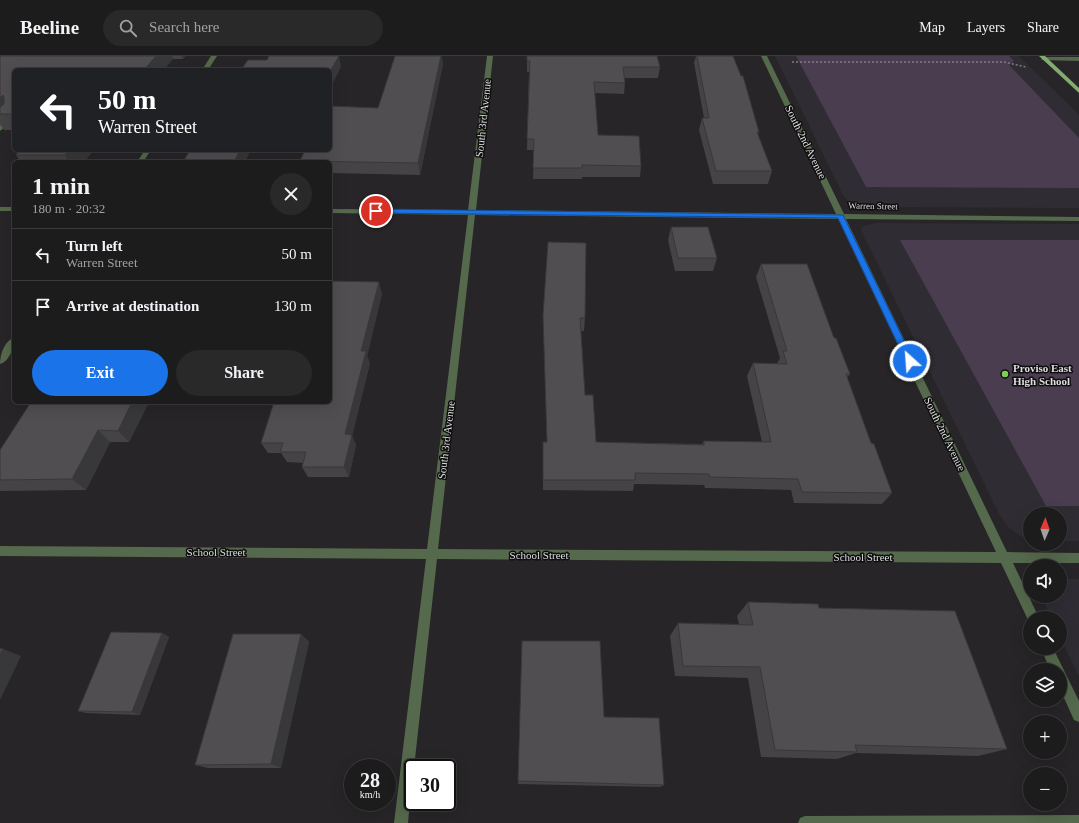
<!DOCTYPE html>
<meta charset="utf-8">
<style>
:root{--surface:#1d1c1d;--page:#2a292a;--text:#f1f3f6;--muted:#a0a1a4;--line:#3b3a3b;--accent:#1a73e8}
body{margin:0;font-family:Georgia,serif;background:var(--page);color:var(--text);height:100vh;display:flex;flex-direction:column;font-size:15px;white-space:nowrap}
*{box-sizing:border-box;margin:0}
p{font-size:13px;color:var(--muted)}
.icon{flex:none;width:22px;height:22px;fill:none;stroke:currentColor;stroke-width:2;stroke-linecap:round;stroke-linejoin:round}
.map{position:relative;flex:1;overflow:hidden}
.drawer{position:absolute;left:12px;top:104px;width:320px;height:244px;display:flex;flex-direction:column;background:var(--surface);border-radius:6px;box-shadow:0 4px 16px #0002,0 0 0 1px var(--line)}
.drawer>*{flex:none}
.hud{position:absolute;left:12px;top:12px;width:320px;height:84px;border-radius:6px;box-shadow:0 4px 16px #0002,0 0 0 1px var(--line);background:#202124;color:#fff;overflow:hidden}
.needle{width:26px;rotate:2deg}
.buttons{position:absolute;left:1023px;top:451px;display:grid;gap:8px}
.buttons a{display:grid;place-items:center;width:44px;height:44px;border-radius:50%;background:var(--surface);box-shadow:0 4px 16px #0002,0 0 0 1px var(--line);font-size:20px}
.speed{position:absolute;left:344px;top:703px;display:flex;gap:8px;font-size:20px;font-weight:700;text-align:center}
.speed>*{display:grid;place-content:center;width:52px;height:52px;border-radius:50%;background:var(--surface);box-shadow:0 4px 16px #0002,0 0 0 1px var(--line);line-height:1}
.speed small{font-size:10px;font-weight:400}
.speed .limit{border:2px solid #111;border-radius:6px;background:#fff;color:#111}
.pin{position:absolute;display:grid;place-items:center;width:34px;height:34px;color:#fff;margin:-17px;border:2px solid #fff;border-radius:50%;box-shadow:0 1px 4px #0007}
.me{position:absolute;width:44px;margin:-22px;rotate:334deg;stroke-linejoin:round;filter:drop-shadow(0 0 3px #0008)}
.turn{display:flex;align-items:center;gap:14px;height:84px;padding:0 20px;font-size:18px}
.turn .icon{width:52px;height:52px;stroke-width:2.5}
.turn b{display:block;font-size:28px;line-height:34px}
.round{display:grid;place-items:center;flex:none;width:42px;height:42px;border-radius:21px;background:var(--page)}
.overview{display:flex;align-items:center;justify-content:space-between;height:68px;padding:0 20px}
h1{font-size:24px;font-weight:700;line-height:30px}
.cta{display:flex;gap:8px;margin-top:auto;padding:8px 20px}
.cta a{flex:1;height:46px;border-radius:24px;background:var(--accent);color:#fff;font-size:16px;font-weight:700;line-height:46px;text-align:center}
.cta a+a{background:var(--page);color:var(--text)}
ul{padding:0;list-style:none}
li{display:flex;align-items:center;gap:12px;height:52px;padding:0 20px;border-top:1px solid var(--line)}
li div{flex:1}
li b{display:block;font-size:15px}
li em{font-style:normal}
header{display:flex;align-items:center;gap:24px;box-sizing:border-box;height:56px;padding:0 20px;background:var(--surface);border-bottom:1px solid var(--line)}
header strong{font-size:19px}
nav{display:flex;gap:22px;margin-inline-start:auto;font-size:14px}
.search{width:280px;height:36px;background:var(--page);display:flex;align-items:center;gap:10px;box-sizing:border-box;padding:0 14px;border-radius:22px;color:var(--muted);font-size:15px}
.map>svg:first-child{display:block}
</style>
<header>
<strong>Beeline</strong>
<div class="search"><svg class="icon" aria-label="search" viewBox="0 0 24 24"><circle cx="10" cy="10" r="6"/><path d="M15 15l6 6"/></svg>Search here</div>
<nav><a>Map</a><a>Layers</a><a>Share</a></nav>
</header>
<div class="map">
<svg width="1079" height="767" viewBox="0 0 1079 767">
<rect width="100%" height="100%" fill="#272527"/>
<!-- built -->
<g fill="#302c33">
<polygon points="775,0 1019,0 1079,59 1079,152 868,151 856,150 849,146 843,139"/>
<polygon points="876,167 1079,168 1079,485 1060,485 1060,458 1030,458 1030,483 1021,480 1009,472 999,458 863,178 861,173 864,170"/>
<polygon points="1060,523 1079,523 1079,620 1060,581 1060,562 1050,562 1043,541 1060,540"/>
</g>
<!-- green -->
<g fill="#4a3d50">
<polygon points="796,0 1009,0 1014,5 1009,9 1079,82 1079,132 866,131"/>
<polygon points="900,184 1079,184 1079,450 1046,450"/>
</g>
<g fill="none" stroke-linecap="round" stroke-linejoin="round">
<!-- path -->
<polyline stroke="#807e80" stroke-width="1.5" stroke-dasharray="2 2" stroke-linecap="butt" points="792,6 1004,6 1026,11"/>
<!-- lane -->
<g fill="#55694c" fill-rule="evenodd">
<polygon points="1044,1 1079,1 1079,5 1042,4 1041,3"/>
<polygon points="14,57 14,63 0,75 0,69"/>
<polygon points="1079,759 1079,767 798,767 800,762 805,760"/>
</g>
<!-- street -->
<g fill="#55694c" fill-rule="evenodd">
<polygon points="211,0 217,0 208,14 202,14"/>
<path d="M487 0H493L476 154 836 158 761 0H767L844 158 1079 161V165L846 163 1007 496 1079 497V507H1013L1039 562H1030V567L1029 566 1001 507 437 503 414 712H413L408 767H394L426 503 0 500V490L427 493 468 159 330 157V153L468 154ZM475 159 838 163 996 496 438 493Z"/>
<polygon points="145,94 151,94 143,106 137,106"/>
<rect x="0" y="151" width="14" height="4"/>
<path d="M14 282C14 291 10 305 0 308 0 299 4 285 14 282Z"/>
<polygon points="1041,592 1053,592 1079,645 1079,666 1074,664 1060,633 1060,614 1050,614"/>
</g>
<!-- primary -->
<polygon fill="#82ac6f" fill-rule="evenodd" points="1039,0 1045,0 1079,32 1079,37"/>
</g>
<!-- wall -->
<g fill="#454346">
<polygon points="0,0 185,0 183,3 173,3 14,14 14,74 4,74 0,68"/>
<polygon points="527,0 660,11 658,22 624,22 625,27 624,38 595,37 598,79 641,110 640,121 582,121 582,123 533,123 534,94 527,94 529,16 527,16"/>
<polygon points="696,0 733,0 759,76 758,79 772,115 768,128 713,128 699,74 702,62 704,62 694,7"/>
<polygon points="443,8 420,119 330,117 330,106 301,106 300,105"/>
<polygon points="94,94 84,106 21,106 16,99"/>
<polygon points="671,171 717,202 713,215 675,215 668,184"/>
<polygon points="761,208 834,282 850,318 847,322 871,387 892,437 882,448 794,447 791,434 705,432 704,429 634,428 633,435 543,434 543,386 547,386 543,259 585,262 584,275 581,275 585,339 596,386 702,388 704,385 762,386 747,320 753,307 777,308 780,302 756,221"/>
<polygon points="382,238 367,300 370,307 352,380 356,389 349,421 308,421 302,411 303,407 287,406 281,397 268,397 261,387"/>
<polygon points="149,346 129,386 110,386 86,434 0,435 0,394"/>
<polygon points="748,546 819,552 1007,693 978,700 856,697 837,703 761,701 748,622 675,620 670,580 678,567 739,568 737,560"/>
<polygon points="162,577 169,581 140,659 86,657 78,655"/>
<polygon points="301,578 309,586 281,712 208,712 195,709"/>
<polygon points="604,661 664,729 660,731 518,728 518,725"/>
</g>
<!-- shaded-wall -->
<g fill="#383739">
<polygon points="156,0 172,0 173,3 164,14 144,14"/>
<polygon points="181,0 185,0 183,3"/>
<polygon points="339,0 341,11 330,33 330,16"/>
<polygon points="441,0 442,0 443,8 420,119 418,107"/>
<polygon points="3,39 14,55 0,58 0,42"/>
<polygon points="70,94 94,94 84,106 69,106 65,99"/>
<polygon points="240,94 251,94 245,106 234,106"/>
<polygon points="379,226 382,238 367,300 370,307 352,380 356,389 349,421 344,411 345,378 361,295"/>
<polygon points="132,346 149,346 129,386 118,375"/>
<polygon points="98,374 110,386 86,434 72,423"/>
<polygon points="162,577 169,581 140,659 132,656"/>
<polygon points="301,578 309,586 281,712 271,708"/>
<polygon points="3,593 21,600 0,644 0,599"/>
</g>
<!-- building -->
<g fill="#504e51" stroke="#383739">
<polygon points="0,0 156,0 144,14 14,14 14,58 0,58 0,51 4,48 4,41 3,39 0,42"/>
<polygon points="269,0 339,0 330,16 330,14 241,14 248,4 267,4"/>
<polygon points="395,0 441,0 418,107 300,105 305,94 330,94 330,50 378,52"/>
<polygon points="527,0 657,0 660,11 623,11 625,27 594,26 598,79 639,80 641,110 582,109 582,112 533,112 534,83 527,83 530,5 527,5"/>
<polygon points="697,0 733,0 741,20 743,20 759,76 757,76 772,115 716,115 702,62 709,62"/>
<polygon points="20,94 70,94 65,99 16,99"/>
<polygon points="190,94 240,94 234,106 183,106"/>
<polygon points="671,171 708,171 717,202 678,202"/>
<polygon points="548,186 586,187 585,262 580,262 585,339 593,339 596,386 704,389 704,385 771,386 753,307 787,308 783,295 787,295 761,208 807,208 834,282 836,282 850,318 846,318 871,387 874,388 892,437 802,436 798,423 710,421 709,418 635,417 635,424 543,424 543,386 547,386 543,259"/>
<polygon points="330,225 379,226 361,295 366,295 345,378 352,379 344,411 302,411 306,396 280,396 283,387 261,387 274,346 330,346"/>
<polygon points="31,346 132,346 118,375 98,374 72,423 0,424 0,394"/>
<polygon points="748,546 818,548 819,552 955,555 1007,693 855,689 857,696 775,694 760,611 683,610 678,567 753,569"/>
<polygon points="111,576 162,577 132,656 78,655"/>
<polygon points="233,578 301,578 271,708 195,709"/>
<polygon points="522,585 600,585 604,661 659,662 664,729 518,725"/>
<polygon points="0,592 3,593 0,599"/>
</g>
<!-- route -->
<polygon fill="#1a73e8" stroke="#114b97" points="376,153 843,159 914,305 910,308 906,305 838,162 374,157 374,154"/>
<!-- markers -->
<circle fill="#7fd052" stroke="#0f0f10" stroke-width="1.5" cx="1005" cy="318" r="4"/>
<g text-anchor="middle" stroke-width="3" stroke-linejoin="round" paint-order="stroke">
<!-- far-street labels -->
<g font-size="9" fill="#deddde" stroke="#0f0f10">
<text transform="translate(873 150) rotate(1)" y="3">Warren Street</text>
</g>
<!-- street labels -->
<g font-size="11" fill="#deddde" stroke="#0f0f10">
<text transform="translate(483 62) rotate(-84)" y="4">South 3rd Avenue</text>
<text transform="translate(806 86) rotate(64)" y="4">South 2nd Avenue</text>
<text transform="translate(945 378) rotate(64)" y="4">South 2nd Avenue</text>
<text transform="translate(446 384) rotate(-83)" y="4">South 3rd Avenue</text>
<text x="216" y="500">School Street</text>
<text x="539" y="503">School Street</text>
<text x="863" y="505">School Street</text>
</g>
<!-- poi labels -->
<g font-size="11" font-weight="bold" fill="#deddde" stroke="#0f0f10" text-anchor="start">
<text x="1013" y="316">Proviso East<tspan x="1013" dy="13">High School</tspan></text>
</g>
</g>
</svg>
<div class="buttons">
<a><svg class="needle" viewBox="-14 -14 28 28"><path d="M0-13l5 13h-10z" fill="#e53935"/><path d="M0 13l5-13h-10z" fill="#a0a1a4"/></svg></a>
<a><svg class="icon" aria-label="sound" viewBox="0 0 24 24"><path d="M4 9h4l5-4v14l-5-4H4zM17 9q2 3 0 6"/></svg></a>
<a><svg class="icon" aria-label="search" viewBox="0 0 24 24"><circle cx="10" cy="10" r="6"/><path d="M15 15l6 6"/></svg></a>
<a><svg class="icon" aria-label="layers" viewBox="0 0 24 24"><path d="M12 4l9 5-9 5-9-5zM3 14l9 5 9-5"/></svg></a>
<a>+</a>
<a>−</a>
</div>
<div class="speed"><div>28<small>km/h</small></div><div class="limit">30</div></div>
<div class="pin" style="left:376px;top:155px;background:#d93025"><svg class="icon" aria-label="arrive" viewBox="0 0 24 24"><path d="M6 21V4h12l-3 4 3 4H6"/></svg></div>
<svg class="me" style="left:910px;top:305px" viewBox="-20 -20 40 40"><circle r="17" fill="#1a73e8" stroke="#fff" stroke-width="3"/><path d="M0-11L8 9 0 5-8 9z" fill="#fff"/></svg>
<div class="hud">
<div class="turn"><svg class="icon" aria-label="left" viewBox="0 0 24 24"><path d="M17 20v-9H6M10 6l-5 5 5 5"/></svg><div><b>50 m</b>Warren Street</div></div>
</div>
<section class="drawer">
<div class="overview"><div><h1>1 min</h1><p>180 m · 20:32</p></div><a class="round"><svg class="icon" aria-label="close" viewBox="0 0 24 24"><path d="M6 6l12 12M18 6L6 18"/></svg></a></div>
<ul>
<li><svg class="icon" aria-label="left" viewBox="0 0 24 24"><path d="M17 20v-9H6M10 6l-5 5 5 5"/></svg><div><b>Turn left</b><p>Warren Street</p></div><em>50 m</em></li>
<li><svg class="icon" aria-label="arrive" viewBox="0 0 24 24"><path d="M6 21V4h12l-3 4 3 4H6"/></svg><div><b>Arrive at destination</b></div><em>130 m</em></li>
</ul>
<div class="cta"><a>Exit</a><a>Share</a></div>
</section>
</div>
